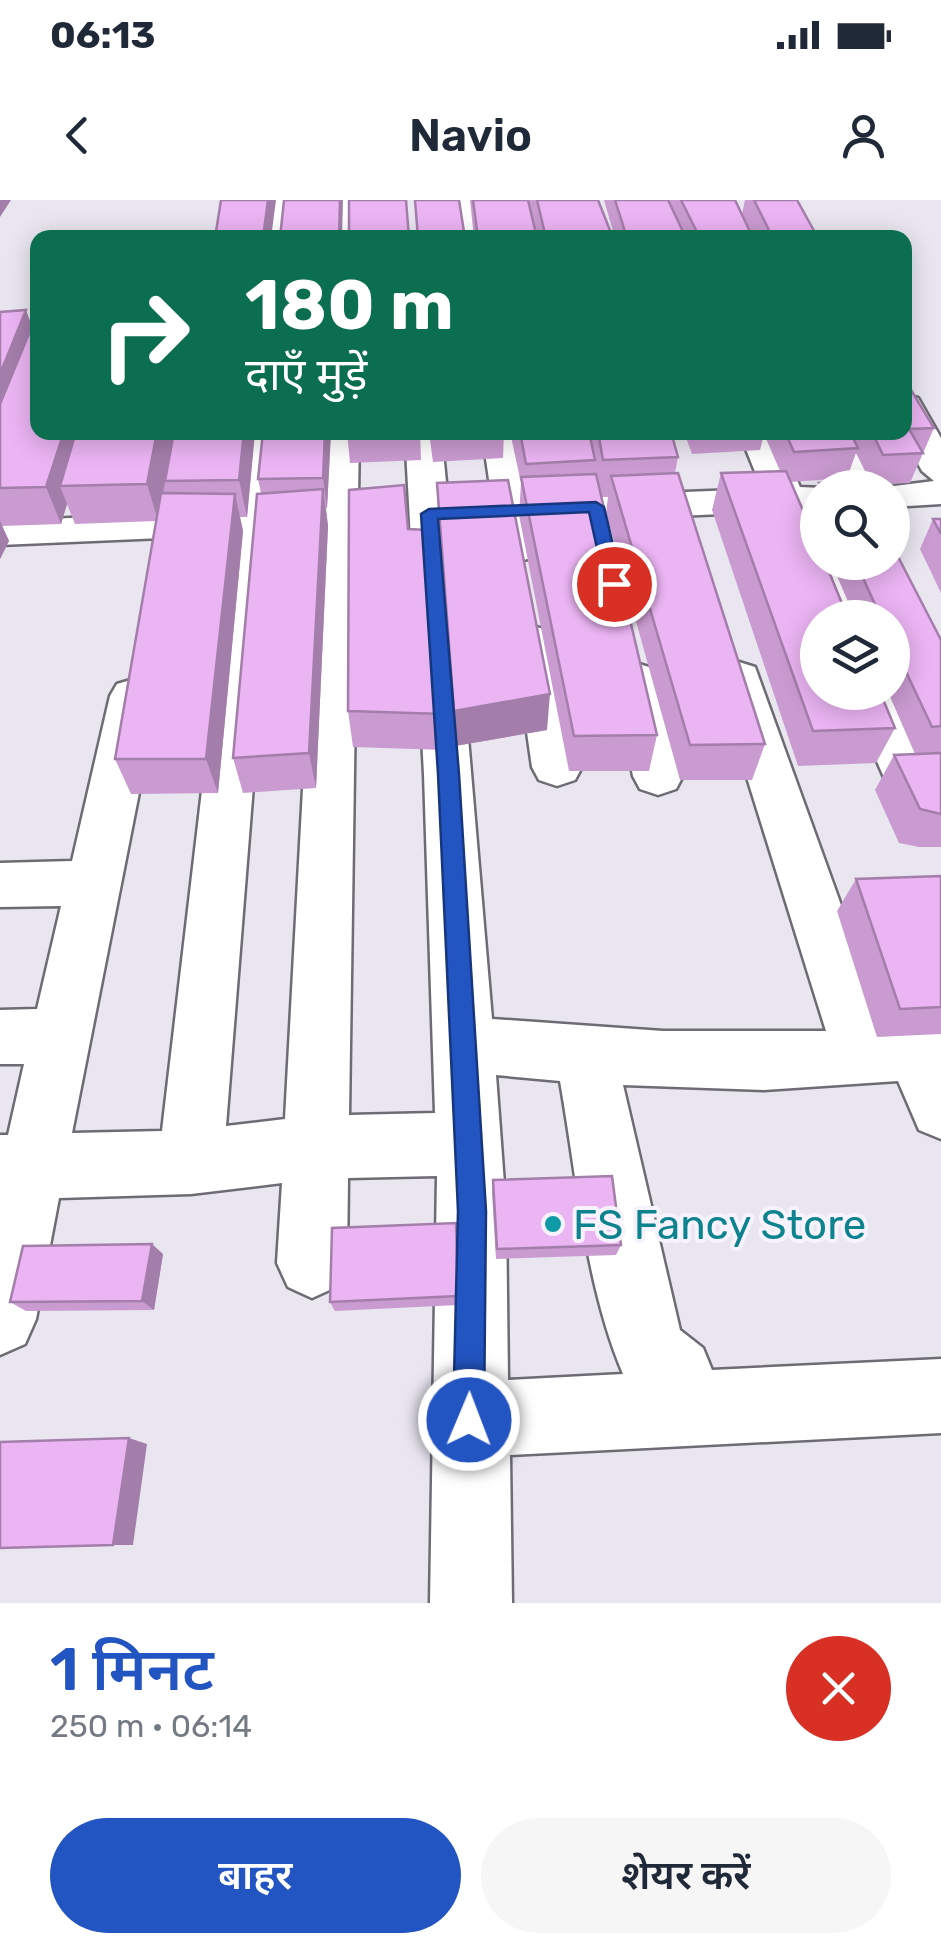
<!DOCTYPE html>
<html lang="hi">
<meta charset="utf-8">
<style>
:root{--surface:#fff;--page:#f6f6f7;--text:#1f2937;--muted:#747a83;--accent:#2254c2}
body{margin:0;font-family:Rubik,"Noto Sans Devanagari",sans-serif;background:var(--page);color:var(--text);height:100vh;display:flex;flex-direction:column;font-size:38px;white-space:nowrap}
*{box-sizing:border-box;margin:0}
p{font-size:32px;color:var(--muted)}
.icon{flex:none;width:55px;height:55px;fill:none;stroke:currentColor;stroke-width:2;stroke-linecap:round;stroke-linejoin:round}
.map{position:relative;height:1403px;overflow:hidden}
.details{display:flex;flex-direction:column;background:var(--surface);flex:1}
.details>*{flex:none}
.banner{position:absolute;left:30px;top:30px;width:882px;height:210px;border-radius:20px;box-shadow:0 5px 25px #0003;background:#0b6e4f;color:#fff;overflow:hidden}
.tools{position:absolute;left:800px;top:270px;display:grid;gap:20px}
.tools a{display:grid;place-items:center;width:110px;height:110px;border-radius:50%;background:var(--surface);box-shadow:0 5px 25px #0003;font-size:50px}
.pin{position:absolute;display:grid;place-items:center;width:85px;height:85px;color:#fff;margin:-42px;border:5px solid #fff;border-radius:50%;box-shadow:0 2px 10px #0007}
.me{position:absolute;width:110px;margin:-55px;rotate:1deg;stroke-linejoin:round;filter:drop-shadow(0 0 8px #0008)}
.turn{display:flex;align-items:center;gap:35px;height:210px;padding:0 50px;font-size:45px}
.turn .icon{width:130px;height:130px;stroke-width:2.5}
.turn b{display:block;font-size:70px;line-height:85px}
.round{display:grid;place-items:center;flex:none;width:105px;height:105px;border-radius:52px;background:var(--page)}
.overview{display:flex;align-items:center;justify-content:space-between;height:170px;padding:0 50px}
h1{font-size:60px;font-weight:600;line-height:75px;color:var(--accent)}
.button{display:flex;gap:20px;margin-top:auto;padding:20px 50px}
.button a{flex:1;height:115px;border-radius:60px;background:var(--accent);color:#fff;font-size:40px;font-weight:600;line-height:115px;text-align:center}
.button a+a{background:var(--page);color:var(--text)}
.status{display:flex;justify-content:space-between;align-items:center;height:70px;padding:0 50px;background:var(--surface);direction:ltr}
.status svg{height:28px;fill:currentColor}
header{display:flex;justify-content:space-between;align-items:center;height:130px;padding:0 50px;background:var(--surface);font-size:45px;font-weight:600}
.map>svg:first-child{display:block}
</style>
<div class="status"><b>06:13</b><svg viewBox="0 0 49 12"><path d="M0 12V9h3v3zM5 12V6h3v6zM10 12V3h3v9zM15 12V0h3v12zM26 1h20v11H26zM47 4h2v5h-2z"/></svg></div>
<header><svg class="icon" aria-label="back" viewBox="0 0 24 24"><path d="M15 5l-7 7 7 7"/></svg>Navio<svg class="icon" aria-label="person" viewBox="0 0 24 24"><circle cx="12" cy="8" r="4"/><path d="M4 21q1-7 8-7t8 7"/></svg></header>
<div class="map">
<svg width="941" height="1403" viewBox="0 0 941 1403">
<rect width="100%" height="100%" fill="#e9e6f0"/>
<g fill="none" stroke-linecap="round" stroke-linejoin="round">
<!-- minor casing -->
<g stroke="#6d6b74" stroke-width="5">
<g id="minor">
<polygon points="269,0 297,0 294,38 264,38"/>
<polygon points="331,0 359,0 359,38 329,38"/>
<polygon points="447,0 475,0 482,38 452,38"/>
<polygon points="905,195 918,198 941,238 941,304 892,307 892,288 878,288 934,281 922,271 901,232 905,232"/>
<path d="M245 232H281L275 309 319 307 323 232H359L349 915 435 913 424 574 405 232H441L448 302 492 300 482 232H518L531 298 762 289 739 232H776L800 287 823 288H818V310H810L818 326V362H834L859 418H818V422L771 312 536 322 541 348 535 357 520 361 505 357 499 348 496 324 450 326 492 819 663 831H826L716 478 723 467 739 462 755 467 885 827 941 820V939L919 930 898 881 764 890 623 885 680 1130 703 1148 712 1170 941 1159V1233L510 1255 512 1403H430L437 976 348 978 347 1063 336 1087 312 1098 288 1087 277 1063 282 983 191 994 59 998 36 1119 25 1144 0 1155V935H8L24 864H0V810L37 809 61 706 0 707V663L72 661 110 496 117 484 134 479 151 484 158 496 72 933 162 931 232 335 0 345V321L235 311ZM317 332 285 919 226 926 273 334ZM496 875 560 881C577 977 585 1084 623 1174L508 1180 506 1011Z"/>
<polygon points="813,232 850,232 876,288 837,288"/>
<polygon points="536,427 552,431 558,442 582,567 575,580 557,586 539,580 532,567 514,442 520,431"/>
<polygon points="636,463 652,468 659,479 683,576 676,589 658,595 640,589 633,576 613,479 620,468"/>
<polygon points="892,490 932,576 925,589 907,595 889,589 847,492"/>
</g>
</g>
<!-- minor -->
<use href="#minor" fill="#fff" fill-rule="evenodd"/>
</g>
<!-- wall -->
<g fill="#ca9bd1">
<polygon points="470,0 598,0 613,38 474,38"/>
<polygon points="604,0 735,0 742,14 745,0 754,0 818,38 615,38"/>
<polygon points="0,112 38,232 255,232 247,317 240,317 243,331 218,593 131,594 115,559 156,321 75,324 67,304 61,324 2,326 9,341 0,359"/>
<polygon points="905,180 934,228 910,283 872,285 856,253 847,278 791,282 895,528 876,563 798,566 712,310 721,273 780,271 764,234 760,250 692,254 684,232 905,232"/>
<polygon points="263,232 331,232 327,308 326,308 328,326 316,588 243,593 233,558 261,293 258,279"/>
<polygon points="347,232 420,232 421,260 350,263"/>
<polygon points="429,232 504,232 503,258 433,262"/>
<polygon points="510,232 671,232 678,257 675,273 765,544 752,580 680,580 606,313 608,297 601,297 657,535 649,571 569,571 519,315 521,283"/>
<polygon points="437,283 547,530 455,546 438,320"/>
<polygon points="819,283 863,288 818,288 818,333 809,313"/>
<polygon points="933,319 941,319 941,393 920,349"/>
<polygon points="831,362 892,362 941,440 941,647 919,647 899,643 875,590 894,555 915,554 888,492 892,492 892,418 855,418"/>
<polygon points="348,511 443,514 444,550 353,547"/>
<polygon points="941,676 941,834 877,837 837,711 856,679"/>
<polygon points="493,980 621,1045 616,1055 496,1059 492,993"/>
<polygon points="456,1023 458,1105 335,1111 330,1102"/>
<polygon points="163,1054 154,1110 26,1111 10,1102"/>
</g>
<!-- shaded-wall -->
<g fill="#a47eaa">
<polygon points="0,0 11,0 0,17"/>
<polygon points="268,0 276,0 271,38 263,38"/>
<polygon points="340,0 343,0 342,38 339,38"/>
<polygon points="26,110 38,142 0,251 0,174"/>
<polygon points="64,232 88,232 60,286 67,304 61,324 46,287"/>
<polygon points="157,232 174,232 158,321 147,284"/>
<polygon points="244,232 255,232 247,317 239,280"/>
<polygon points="325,232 331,232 327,308 323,278"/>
<polygon points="323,289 328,326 316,588 309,553"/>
<polygon points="235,294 243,331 218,593 206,559"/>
<polygon points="0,321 9,341 0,359"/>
<polygon points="550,494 547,530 455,546 454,511"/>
<polygon points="152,1044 163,1054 154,1110 142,1101"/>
<polygon points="129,1238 147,1244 133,1345 113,1345"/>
</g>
<!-- building -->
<g fill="#ebb4f3" stroke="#a47eaa" stroke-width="2.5">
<polygon points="221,0 268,0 263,38 215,38"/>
<polygon points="284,0 340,0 339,38 280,38"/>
<polygon points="349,0 406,0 409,38 349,38"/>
<polygon points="415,0 459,0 465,38 418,38"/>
<polygon points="473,0 528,0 537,38 478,38"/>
<polygon points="537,0 598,0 613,38 546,38"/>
<polygon points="615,0 668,0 686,38 627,38"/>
<polygon points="681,0 735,0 753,38 700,38"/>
<polygon points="754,0 797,0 818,38 773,38"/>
<polygon points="26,110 0,174 0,112"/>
<polygon points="37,114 38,232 64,232 46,287 0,288 0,204"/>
<polygon points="905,180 934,228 909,229 923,253 883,255 872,232 905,232"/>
<polygon points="76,232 157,232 147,284 60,286"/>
<polygon points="174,232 244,232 239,280 165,281"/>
<polygon points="263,232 325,232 323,278 258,279"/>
<polygon points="520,232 589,232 595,260 526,264"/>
<polygon points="598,232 671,232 678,257 603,260"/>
<polygon points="785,232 850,232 858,248 794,252"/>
<polygon points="786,271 818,345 818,362 825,362 848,418 818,418 818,492 880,492 895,528 813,531 721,273"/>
<polygon points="678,273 765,544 690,545 611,276"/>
<polygon points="596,274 657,535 574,536 521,277"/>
<polygon points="508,280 550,494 454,511 437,283"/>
<polygon points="860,281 863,288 821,288 819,283"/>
<polygon points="404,285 408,329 427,330 443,514 348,511 349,290"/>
<polygon points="323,289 309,553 233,558 257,294"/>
<polygon points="161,293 235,294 206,559 115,559"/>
<polygon points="933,319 941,319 941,334"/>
<polygon points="892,345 941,440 941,526 932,527 892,442 892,418 881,418 856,362 892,362"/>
<polygon points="941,553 941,614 920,609 894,555"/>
<polygon points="941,676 941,807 900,809 856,679"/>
<polygon points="612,976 621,1045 497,1049 493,980"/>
<polygon points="456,1023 458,1096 330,1102 332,1028"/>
<polygon points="152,1044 142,1101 10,1102 23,1046"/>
<polygon points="129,1238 113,1345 0,1348 0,1242"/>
</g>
<!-- route -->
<polygon fill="#2254c2" stroke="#16377e" stroke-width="2.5" points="596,302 604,307 622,384 614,389 605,384 589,312 438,319 459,574 486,1011 484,1220 480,1230 469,1235 458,1230 453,1220 458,1011 438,574 421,314 429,309"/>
<!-- markers -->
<circle fill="#0f9aa8" stroke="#f7f3fe" stroke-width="4" cx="553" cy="1024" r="10"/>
<g text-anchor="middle" stroke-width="8" stroke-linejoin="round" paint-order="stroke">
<!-- near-culture labels -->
<g font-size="42" fill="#0d838f" stroke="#f7f3fe" text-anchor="start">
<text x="573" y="1039">FS Fancy Store</text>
</g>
</g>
</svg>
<div class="tools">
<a><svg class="icon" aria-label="search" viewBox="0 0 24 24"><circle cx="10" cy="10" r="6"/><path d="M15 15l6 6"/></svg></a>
<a><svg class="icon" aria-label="layers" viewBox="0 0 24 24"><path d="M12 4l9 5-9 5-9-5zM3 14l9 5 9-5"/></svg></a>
</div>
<div class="pin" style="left:614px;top:384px;background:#d93025"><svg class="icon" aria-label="arrive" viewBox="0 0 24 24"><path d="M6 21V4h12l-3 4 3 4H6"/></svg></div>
<svg class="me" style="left:469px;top:1220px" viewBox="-20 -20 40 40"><circle r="17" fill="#2254c2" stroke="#fff" stroke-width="3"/><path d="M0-11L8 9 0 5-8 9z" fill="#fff"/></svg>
<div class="banner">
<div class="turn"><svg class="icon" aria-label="right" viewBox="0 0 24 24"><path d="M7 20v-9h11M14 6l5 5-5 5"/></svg><div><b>180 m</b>दाएँ मुड़ें</div></div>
</div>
</div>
<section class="details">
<div class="overview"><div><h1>1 मिनट</h1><p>250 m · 06:14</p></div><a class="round" style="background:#d93025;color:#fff"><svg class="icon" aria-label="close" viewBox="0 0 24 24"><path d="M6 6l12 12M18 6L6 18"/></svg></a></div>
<div class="button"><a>बाहर</a><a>शेयर करें</a></div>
</section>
